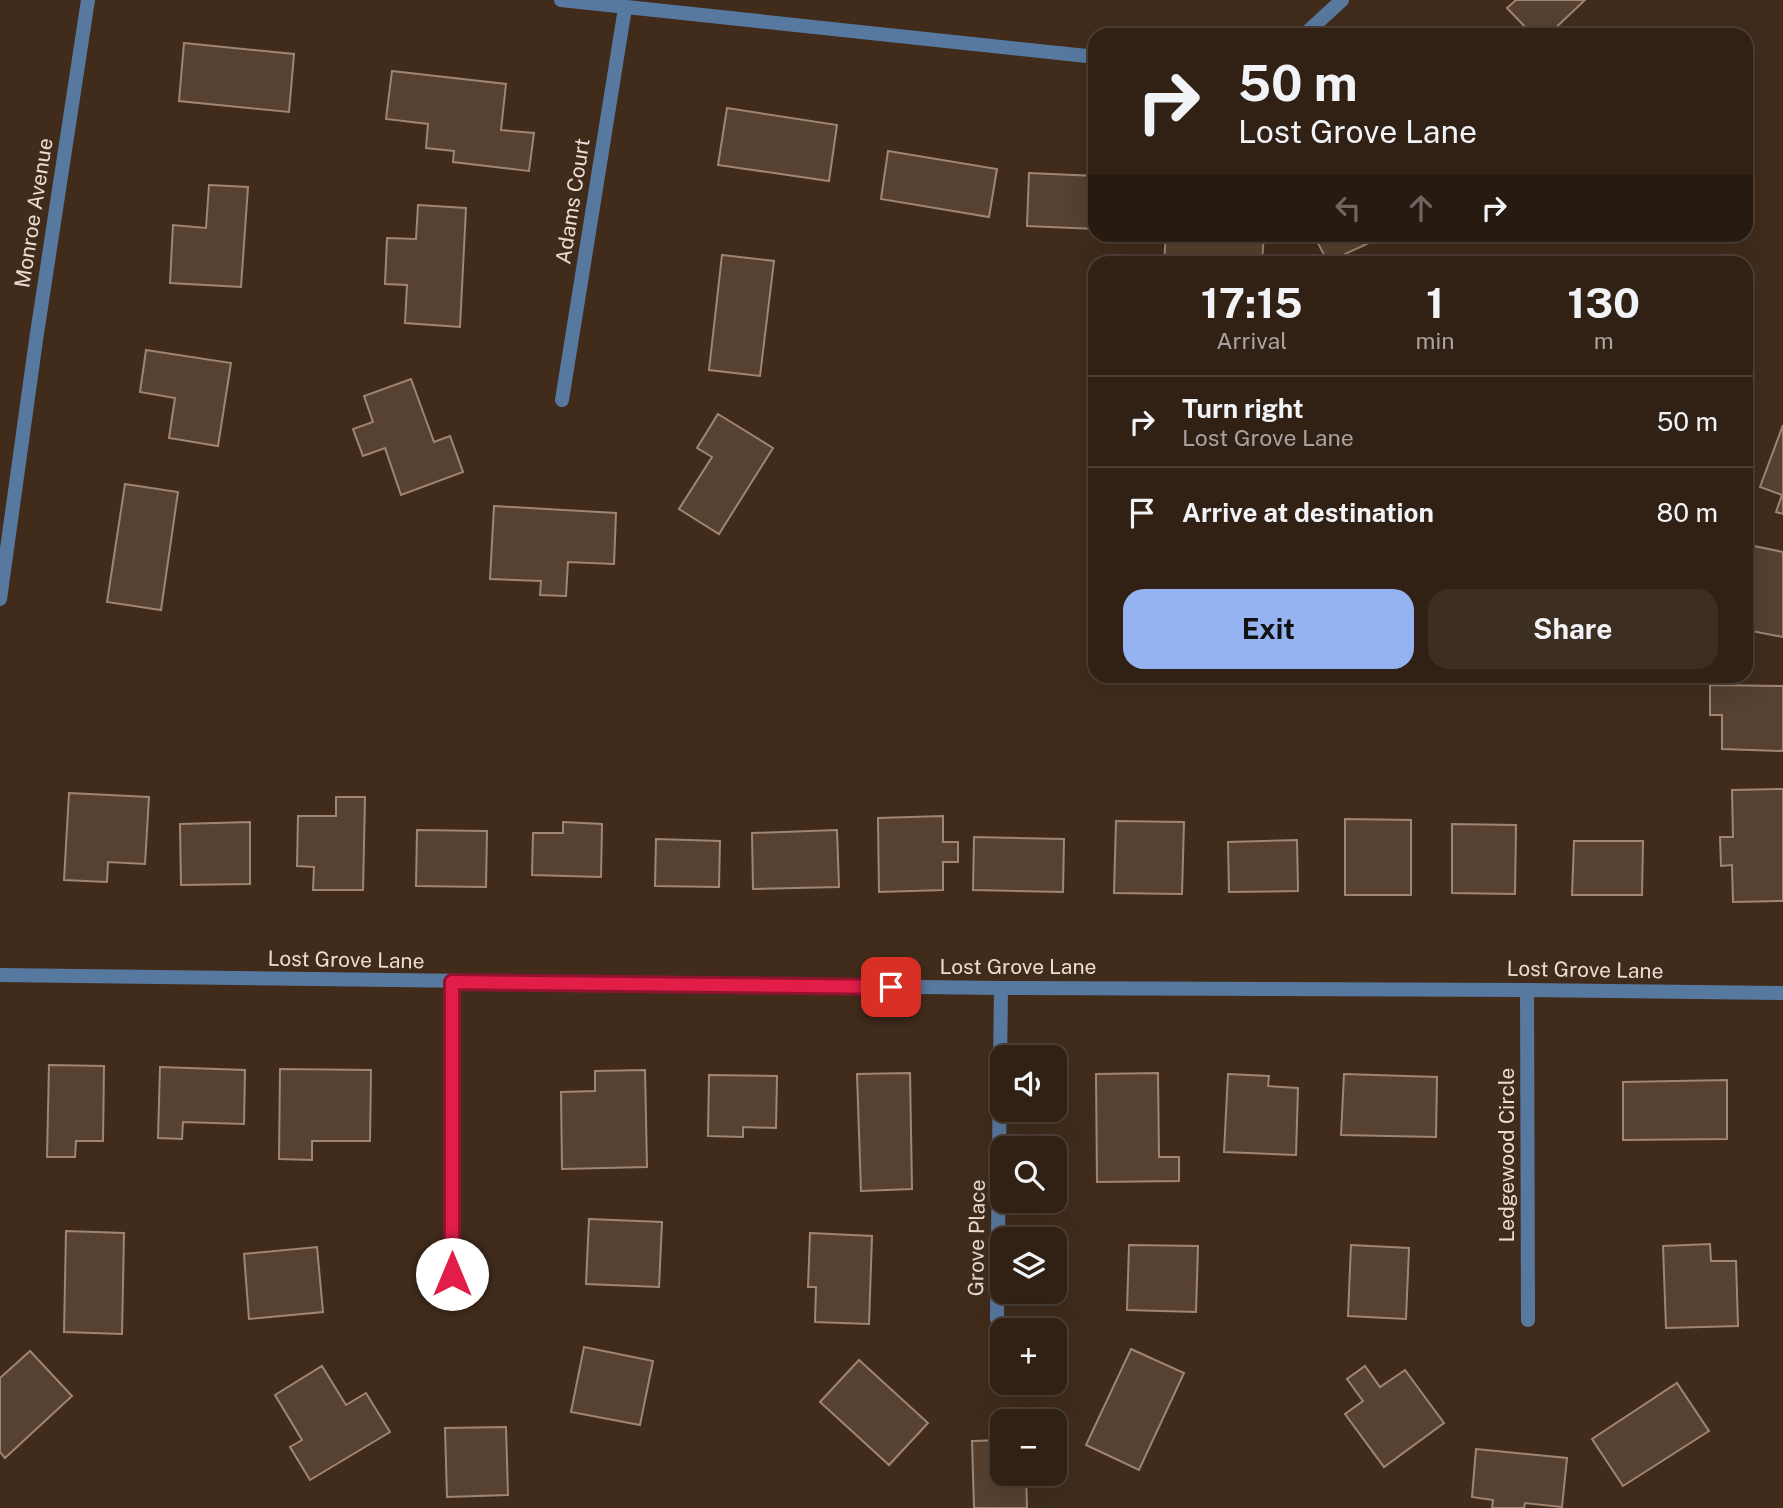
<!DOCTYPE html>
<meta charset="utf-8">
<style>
:root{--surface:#312115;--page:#3d2e22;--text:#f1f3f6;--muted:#a8a3a0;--line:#4c3e34;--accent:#95b2f1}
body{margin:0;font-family:"Public Sans",sans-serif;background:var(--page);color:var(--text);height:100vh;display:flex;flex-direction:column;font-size:26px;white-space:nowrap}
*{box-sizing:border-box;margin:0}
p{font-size:23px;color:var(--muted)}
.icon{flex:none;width:38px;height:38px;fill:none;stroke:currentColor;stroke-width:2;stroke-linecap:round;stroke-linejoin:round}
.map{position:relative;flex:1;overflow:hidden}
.sheet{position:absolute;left:1088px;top:256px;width:665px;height:427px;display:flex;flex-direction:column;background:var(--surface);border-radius:21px;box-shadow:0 7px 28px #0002,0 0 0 2px var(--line)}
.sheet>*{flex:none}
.top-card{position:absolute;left:1088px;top:28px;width:665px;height:214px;border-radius:21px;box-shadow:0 7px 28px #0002,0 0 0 2px var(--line);background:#312115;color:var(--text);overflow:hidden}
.controls{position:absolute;left:990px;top:1045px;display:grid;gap:14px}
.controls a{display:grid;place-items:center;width:77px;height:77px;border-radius:14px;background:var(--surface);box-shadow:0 7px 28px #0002,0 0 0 2px var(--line);font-size:35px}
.pin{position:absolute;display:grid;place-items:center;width:60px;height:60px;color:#fff;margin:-30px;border-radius:14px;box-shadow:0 4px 10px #0006}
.me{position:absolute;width:77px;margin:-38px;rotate:0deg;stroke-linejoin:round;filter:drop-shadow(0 0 5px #0008)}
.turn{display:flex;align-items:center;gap:24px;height:147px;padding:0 35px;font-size:32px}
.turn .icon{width:91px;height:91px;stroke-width:2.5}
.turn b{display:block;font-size:49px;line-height:60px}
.lanes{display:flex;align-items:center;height:66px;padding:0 35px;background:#0003;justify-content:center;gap:35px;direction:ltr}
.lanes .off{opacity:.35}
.eta{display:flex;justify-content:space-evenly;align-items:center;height:119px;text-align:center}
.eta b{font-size:42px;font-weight:700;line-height:49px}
.cta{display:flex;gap:14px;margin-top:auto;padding:14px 35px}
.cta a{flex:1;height:80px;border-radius:21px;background:var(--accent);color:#111;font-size:28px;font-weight:700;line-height:80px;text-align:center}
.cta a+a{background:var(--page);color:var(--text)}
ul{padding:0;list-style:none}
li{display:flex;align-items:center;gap:21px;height:91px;padding:0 35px;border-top:2px solid var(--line)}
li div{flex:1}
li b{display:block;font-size:26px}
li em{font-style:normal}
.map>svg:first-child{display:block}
</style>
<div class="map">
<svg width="1783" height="1508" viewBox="0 0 1783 1508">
<rect width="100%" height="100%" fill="#412c1c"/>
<!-- building -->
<g fill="#574130" stroke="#9f8673" stroke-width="2">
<polygon points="1516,0 1585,0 1548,35 1533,35 1507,8"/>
<polygon points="184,43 294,54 289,112 179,101"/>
<polygon points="392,71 506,84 501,130 534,133 529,171 453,162 454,151 426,148 428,124 386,119"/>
<polygon points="727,108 837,125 829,181 718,165"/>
<polygon points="888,151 997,169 989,217 881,199"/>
<polygon points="1029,173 1096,176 1096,229 1027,226"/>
<polygon points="209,185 248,187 241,287 170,283 173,225 206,228"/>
<polygon points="418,205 466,208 460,327 405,323 407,285 385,284 387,238 416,239"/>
<polygon points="1166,234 1264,234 1262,262 1164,262"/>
<polygon points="1313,234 1388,234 1328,262"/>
<polygon points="722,255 774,261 760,376 709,370"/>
<polygon points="146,350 231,363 218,446 169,438 175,398 140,392"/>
<polygon points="411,379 434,442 450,436 463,472 401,495 385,448 363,456 353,429 373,422 364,396"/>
<polygon points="718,414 773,448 719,534 679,509 712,457 697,448"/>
<polygon points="1783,425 1783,514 1776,512 1782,495 1760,487"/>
<polygon points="125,484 178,492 161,610 107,602"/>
<polygon points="494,506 616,513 614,564 568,562 566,596 540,595 541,581 490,579"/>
<polygon points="1754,546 1783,552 1783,637 1746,630 1746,585"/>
<polygon points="1710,685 1783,686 1783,751 1722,749 1722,715 1710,715"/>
<polygon points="1783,789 1783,901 1733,902 1732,865 1721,866 1720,837 1733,837 1732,790"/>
<polygon points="69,793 149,797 145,864 108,862 107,882 64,880"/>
<polygon points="336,797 365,797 363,890 313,890 314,867 297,866 298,816 336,816"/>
<polygon points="943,816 943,842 958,842 958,862 943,862 943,890 879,892 878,818"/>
<polygon points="1345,819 1411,820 1411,895 1345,895"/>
<polygon points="1116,821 1184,822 1182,894 1114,893"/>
<polygon points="250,822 250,884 181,885 180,824"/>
<polygon points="563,822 602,824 601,877 532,875 533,833 563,833"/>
<polygon points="1452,824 1516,825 1515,894 1452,893"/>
<polygon points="417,830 487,831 486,887 416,886"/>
<polygon points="837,830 839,887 753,889 752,833"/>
<polygon points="974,837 1064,839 1063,892 973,890"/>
<polygon points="656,839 720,841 719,887 655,886"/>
<polygon points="1297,840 1298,891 1229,892 1228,842"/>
<polygon points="1574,841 1643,841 1642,895 1572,895"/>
<polygon points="49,1065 104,1066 103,1141 76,1141 75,1157 47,1157"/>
<polygon points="160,1067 245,1070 244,1124 183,1122 182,1139 158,1138"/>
<polygon points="280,1069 371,1070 370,1141 312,1141 312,1160 279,1159"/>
<polygon points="645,1070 647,1167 562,1169 561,1092 595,1091 595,1071"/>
<polygon points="910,1073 912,1189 861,1191 857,1074"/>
<polygon points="1158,1073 1159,1157 1179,1157 1179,1181 1097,1182 1096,1074"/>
<polygon points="1228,1074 1269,1076 1268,1086 1298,1088 1296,1155 1224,1152"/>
<polygon points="1344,1074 1437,1077 1436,1137 1341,1135"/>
<polygon points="709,1075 777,1076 776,1128 743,1127 743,1137 708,1136"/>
<polygon points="1727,1080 1727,1139 1623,1140 1623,1082"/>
<polygon points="589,1219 662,1222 659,1287 586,1284"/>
<polygon points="66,1231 124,1233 122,1334 64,1332"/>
<polygon points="810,1233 872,1236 869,1324 815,1322 816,1287 808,1287"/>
<polygon points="1710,1244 1711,1261 1736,1261 1738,1326 1666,1328 1663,1246"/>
<polygon points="1129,1245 1198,1246 1196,1312 1127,1310"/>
<polygon points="1351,1245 1409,1248 1406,1319 1348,1316"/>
<polygon points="317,1247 323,1312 249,1319 244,1254"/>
<polygon points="584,1347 653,1361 640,1425 571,1412"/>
<polygon points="1131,1349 1184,1373 1139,1470 1086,1445"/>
<polygon points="30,1351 72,1396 5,1458 0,1452 0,1378"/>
<polygon points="859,1360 928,1423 889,1465 820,1402"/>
<polygon points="322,1366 346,1405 366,1393 390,1432 310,1480 290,1447 302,1440 275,1395"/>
<polygon points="1365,1366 1380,1387 1405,1370 1444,1423 1384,1467 1345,1414 1363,1401 1347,1379"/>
<polygon points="1677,1383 1709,1431 1623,1486 1592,1439"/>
<polygon points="506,1427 508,1495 447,1497 445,1428"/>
<polygon points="1003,1440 1003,1474 1026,1474 1027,1508 974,1508 972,1441"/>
<polygon points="1476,1449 1567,1458 1562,1507 1525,1503 1524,1508 1492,1508 1493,1500 1472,1497"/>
</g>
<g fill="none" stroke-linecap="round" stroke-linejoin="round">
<!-- minor -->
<g stroke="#58799f" stroke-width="14">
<polyline points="561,0 1096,57"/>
<polyline points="1304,35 1342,0"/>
<polyline points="562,400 625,8"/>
<polyline points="0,599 36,340 88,0"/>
<polyline points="0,975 1001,988 1527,990 1783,993"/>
<polyline points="1527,990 1528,1320"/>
<polyline points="452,1301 452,982"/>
<polyline points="997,1319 1001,988"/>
</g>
</g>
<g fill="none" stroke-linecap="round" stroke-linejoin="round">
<!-- route casing -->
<g stroke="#92132f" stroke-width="18">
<polyline id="route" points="452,1274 452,982 891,987"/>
</g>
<!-- route -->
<use href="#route" stroke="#e11d48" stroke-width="12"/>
</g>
<g text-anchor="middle" stroke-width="6" stroke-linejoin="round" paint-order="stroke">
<!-- street labels -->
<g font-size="21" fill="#ebddd3" stroke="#412c1c">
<text transform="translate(573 201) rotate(-81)" y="7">Adams Court</text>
<text transform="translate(34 213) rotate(-81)" y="7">Monroe Avenue</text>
<text transform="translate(346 960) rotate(1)" y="7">Lost Grove Lane</text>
<text x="1018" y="974">Lost Grove Lane</text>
<text transform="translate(1585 970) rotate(1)" y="7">Lost Grove Lane</text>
<text transform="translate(1507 1155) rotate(-90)" y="7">Ledgewood Circle</text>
<text transform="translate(977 1238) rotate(-89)" y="7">Grove Place</text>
</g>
</g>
</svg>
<div class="controls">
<a><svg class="icon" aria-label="sound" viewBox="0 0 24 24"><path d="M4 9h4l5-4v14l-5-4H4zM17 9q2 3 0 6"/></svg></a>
<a><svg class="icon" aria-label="search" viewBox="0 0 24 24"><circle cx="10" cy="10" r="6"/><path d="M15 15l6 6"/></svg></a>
<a><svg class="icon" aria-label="layers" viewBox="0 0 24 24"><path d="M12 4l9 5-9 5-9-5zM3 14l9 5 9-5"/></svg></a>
<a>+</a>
<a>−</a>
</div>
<div class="pin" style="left:891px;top:987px;background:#d93025"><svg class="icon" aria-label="arrive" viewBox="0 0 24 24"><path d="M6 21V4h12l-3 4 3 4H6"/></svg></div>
<svg class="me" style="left:452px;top:1274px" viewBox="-20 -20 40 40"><circle r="19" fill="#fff"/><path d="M0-13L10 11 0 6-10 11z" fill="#e11d48"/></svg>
<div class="top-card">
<div class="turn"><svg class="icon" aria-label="right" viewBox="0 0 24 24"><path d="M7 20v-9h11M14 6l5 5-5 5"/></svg><div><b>50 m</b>Lost Grove Lane</div></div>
<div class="lanes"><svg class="icon off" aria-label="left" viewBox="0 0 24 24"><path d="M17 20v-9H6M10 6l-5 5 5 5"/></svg><svg class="icon off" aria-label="ahead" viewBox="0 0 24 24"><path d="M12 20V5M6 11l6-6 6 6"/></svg><svg class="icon" aria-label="right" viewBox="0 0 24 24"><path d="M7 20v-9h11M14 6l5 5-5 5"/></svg></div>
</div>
<section class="sheet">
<div class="eta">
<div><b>17:15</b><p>Arrival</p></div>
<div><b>1</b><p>min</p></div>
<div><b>130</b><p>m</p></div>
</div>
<ul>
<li><svg class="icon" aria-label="right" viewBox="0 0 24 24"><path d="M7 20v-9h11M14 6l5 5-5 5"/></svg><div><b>Turn right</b><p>Lost Grove Lane</p></div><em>50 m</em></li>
<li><svg class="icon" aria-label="arrive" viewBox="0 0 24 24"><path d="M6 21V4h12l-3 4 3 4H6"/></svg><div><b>Arrive at destination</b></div><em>80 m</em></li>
</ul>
<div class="cta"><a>Exit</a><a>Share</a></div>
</section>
</div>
